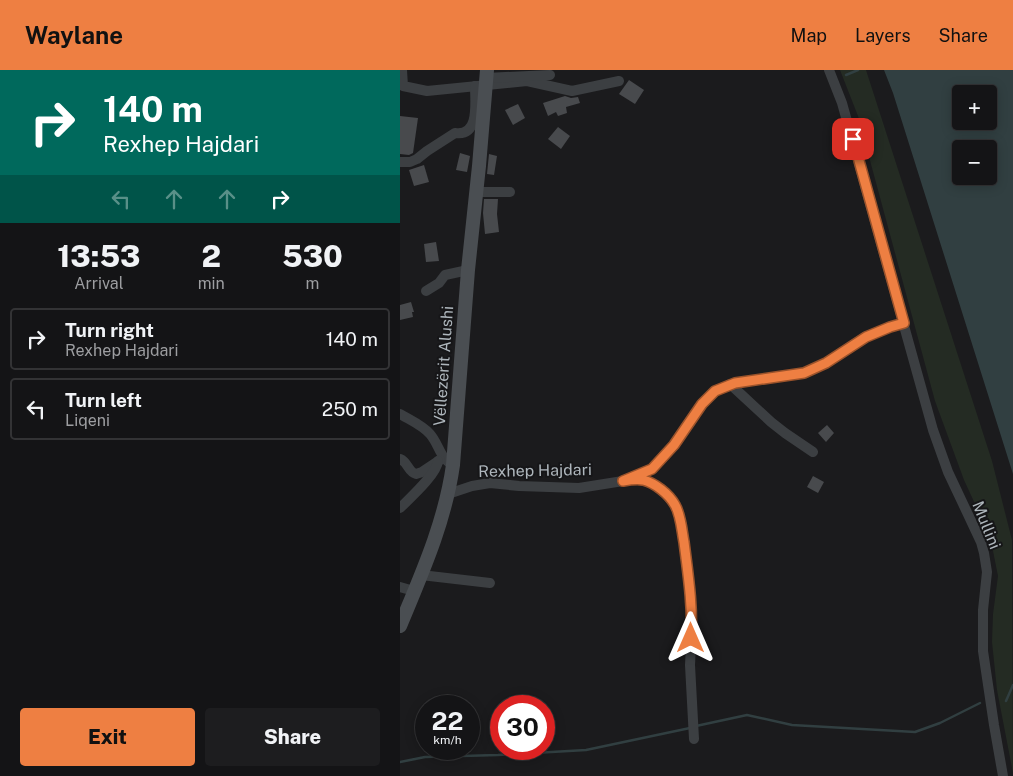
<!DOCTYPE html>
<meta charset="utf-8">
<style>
:root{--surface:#141416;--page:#1d1d1f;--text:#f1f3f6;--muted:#9d9ea1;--line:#333335;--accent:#ee7f42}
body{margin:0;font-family:"Public Sans",sans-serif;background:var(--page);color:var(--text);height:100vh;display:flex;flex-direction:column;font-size:19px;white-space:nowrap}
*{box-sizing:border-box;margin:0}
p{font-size:16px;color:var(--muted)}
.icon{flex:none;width:28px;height:28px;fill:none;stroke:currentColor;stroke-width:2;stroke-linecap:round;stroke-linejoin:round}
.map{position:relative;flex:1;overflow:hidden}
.panel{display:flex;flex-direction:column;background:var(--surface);width:400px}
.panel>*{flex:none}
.top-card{background:#00695c;color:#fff;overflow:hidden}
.fabs{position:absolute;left:552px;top:15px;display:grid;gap:10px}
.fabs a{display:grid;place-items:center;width:45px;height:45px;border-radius:5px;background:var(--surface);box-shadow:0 2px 12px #0003,0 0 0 1px var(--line);font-size:25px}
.speed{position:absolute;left:15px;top:625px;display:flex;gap:10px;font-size:25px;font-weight:700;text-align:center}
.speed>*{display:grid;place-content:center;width:65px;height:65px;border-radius:50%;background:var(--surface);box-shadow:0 2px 12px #0003,0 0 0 1px var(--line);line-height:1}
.speed small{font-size:12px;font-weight:400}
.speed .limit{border:8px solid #d22;background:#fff;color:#111}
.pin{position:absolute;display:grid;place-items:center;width:42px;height:42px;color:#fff;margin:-21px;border-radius:10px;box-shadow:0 2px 8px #0006}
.me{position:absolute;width:55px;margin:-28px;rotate:0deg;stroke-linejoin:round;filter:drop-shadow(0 0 4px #0008)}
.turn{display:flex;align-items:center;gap:18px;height:105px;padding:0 20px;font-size:22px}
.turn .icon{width:65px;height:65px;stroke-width:2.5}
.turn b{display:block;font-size:35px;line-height:42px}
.lanes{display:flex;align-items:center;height:48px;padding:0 20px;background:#0003;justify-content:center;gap:25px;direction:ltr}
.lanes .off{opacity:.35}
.eta{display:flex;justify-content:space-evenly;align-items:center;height:85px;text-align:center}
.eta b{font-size:30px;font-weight:800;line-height:35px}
.button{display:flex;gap:10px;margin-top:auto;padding:10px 20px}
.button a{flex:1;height:58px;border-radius:5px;background:var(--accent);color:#111;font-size:20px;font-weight:800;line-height:58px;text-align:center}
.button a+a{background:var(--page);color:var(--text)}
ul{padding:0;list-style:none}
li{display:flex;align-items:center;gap:15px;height:62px;margin:0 10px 8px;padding:0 10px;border:2px solid var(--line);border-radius:5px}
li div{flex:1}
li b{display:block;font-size:19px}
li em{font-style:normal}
header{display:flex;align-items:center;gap:30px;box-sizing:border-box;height:70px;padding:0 25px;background:var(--accent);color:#111}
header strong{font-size:24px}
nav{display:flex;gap:28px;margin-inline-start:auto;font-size:18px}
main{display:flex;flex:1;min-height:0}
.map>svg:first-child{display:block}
</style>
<header>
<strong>Waylane</strong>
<nav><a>Map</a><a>Layers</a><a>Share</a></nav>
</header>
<main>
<section class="panel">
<div class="top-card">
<div class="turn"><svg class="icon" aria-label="right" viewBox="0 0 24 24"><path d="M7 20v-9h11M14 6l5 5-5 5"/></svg><div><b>140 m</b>Rexhep Hajdari</div></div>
<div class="lanes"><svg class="icon off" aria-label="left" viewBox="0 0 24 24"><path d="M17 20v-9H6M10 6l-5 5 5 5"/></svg><svg class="icon off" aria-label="ahead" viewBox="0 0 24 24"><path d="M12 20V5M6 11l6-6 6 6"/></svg><svg class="icon off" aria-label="ahead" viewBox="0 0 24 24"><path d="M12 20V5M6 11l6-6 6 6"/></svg><svg class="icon" aria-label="right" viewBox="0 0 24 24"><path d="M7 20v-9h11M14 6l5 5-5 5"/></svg></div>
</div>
<div class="eta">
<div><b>13:53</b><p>Arrival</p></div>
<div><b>2</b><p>min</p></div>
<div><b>530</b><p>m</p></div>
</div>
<ul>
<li><svg class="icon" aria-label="right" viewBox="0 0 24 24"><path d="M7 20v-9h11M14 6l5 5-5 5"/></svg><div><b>Turn right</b><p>Rexhep Hajdari</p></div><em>140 m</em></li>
<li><svg class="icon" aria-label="left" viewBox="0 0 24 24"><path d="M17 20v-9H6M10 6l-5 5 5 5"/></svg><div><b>Turn left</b><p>Liqeni</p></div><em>250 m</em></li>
</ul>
<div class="button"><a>Exit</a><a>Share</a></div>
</section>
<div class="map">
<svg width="613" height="706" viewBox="0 0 613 706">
<rect width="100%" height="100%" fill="#1b1b1d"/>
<!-- green -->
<polygon fill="#242b23" points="440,0 466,0 592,391 612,470 613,703 597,620 592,572 593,544 598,506 593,481 582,449 564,410 535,331 458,46"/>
<!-- water -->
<path fill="#313f41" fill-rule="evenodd" d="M484 0H613V404L493 23ZM561 24H589V51H561ZM561 79H589V106H561Z"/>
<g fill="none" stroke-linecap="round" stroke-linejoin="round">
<!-- stream -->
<g stroke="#313f41" stroke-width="2.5">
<polyline points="446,5 458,0"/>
<polyline points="606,631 613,615"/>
<polyline points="296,656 347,645 392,655 515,662 540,653 580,633"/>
<polyline points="0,692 25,687 98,685 186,680 290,658"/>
</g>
</g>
<!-- building -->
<g fill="#484a4d">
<polygon points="229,10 244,20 235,34 219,24"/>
<polygon points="165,26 171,28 178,27 180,33 166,37 167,43 158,46 156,42 148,46 143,33"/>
<polygon points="118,34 125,48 113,55 105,40"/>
<polygon points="0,46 18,48 13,83 9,85 0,84"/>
<polygon points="158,57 170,66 161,79 148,69"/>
<polygon points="60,83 70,86 67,102 56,100"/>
<polygon points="89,84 97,86 94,105 87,104"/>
<polygon points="24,95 29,112 14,116 9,100"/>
<polygon points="84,129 98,129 97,144 99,162 85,164 83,143"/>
<polygon points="36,172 39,191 26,192 24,174"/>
<polygon points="11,232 14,242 12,242 13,247 0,250 0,235"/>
<polygon points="427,355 434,363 426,372 418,363"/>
<polygon points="413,406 424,412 418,423 407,417"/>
</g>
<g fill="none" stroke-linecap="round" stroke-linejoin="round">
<!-- minor -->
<g stroke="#3c3f42" stroke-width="10">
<polyline points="2,0 3,16 27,21 127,11 172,21 219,11"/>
<polyline points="429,0 442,33 533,360 548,402 581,472 584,483 587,502 583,540 583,581 594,655 603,706"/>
<polyline points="86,8 150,5"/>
<path d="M0 92H10L17 89 27 81 55 63C80 67 75 32 75 16"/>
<polyline points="75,122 110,122"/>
<polyline points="26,221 39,213 45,205 68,200"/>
<polyline points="330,314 371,352 385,363 413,382"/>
<path d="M0 344C10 350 22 355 30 364 39 374 40 389 53 395"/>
<path d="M0 389C8 392 8 402 16 404L22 402 40 390"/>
<polyline points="232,410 241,410 251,413 264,422 276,436 282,455 290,518 292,555 290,595 294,669"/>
<polyline points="48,424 72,416 90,413 119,416 179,418 223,411 252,399 274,375 302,334 315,321 335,313 404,303 426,293 465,267 490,257 504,253"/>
<path d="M0 438C10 428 37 404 38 391"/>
<polyline points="21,505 90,513"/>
<polyline points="0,517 14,521"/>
</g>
<!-- secondary -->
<path stroke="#4a4e52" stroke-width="14" d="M0 556C22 503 45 452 53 395L68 200 79 96 87 0"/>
</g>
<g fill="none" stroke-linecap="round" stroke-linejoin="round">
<!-- route casing -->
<g stroke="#9b532b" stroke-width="12">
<path id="route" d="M291 568C293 536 288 504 284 472 282 462 281 445 275 435 269 424 255 413 243 410 237 409 229 410 223 411L252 399 274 375 302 334 315 321 335 313 404 303 426 293 466 267 490 257 504 253 453 69"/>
</g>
<!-- route -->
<use href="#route" stroke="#ee7f42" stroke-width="9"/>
</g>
<g text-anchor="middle" stroke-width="4" stroke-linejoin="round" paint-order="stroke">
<!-- street labels -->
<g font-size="16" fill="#aeb6bc" stroke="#161618">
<text transform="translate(43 296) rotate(-86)" y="6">Vëllezërit Alushi</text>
<text transform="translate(135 400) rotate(-1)" y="6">Rexhep Hajdari</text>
<text transform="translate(587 455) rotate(68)" y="6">Mullini</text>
</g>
</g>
</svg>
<div class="fabs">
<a>+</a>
<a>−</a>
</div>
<div class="speed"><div>22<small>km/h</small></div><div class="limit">30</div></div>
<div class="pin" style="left:453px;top:69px;background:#d93025"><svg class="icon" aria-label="arrive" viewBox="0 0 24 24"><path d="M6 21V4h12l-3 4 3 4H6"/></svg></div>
<svg class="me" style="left:291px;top:568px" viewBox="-20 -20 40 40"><path d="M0-17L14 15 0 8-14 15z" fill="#ee7f42" stroke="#fff" stroke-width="4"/></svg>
</div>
</main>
